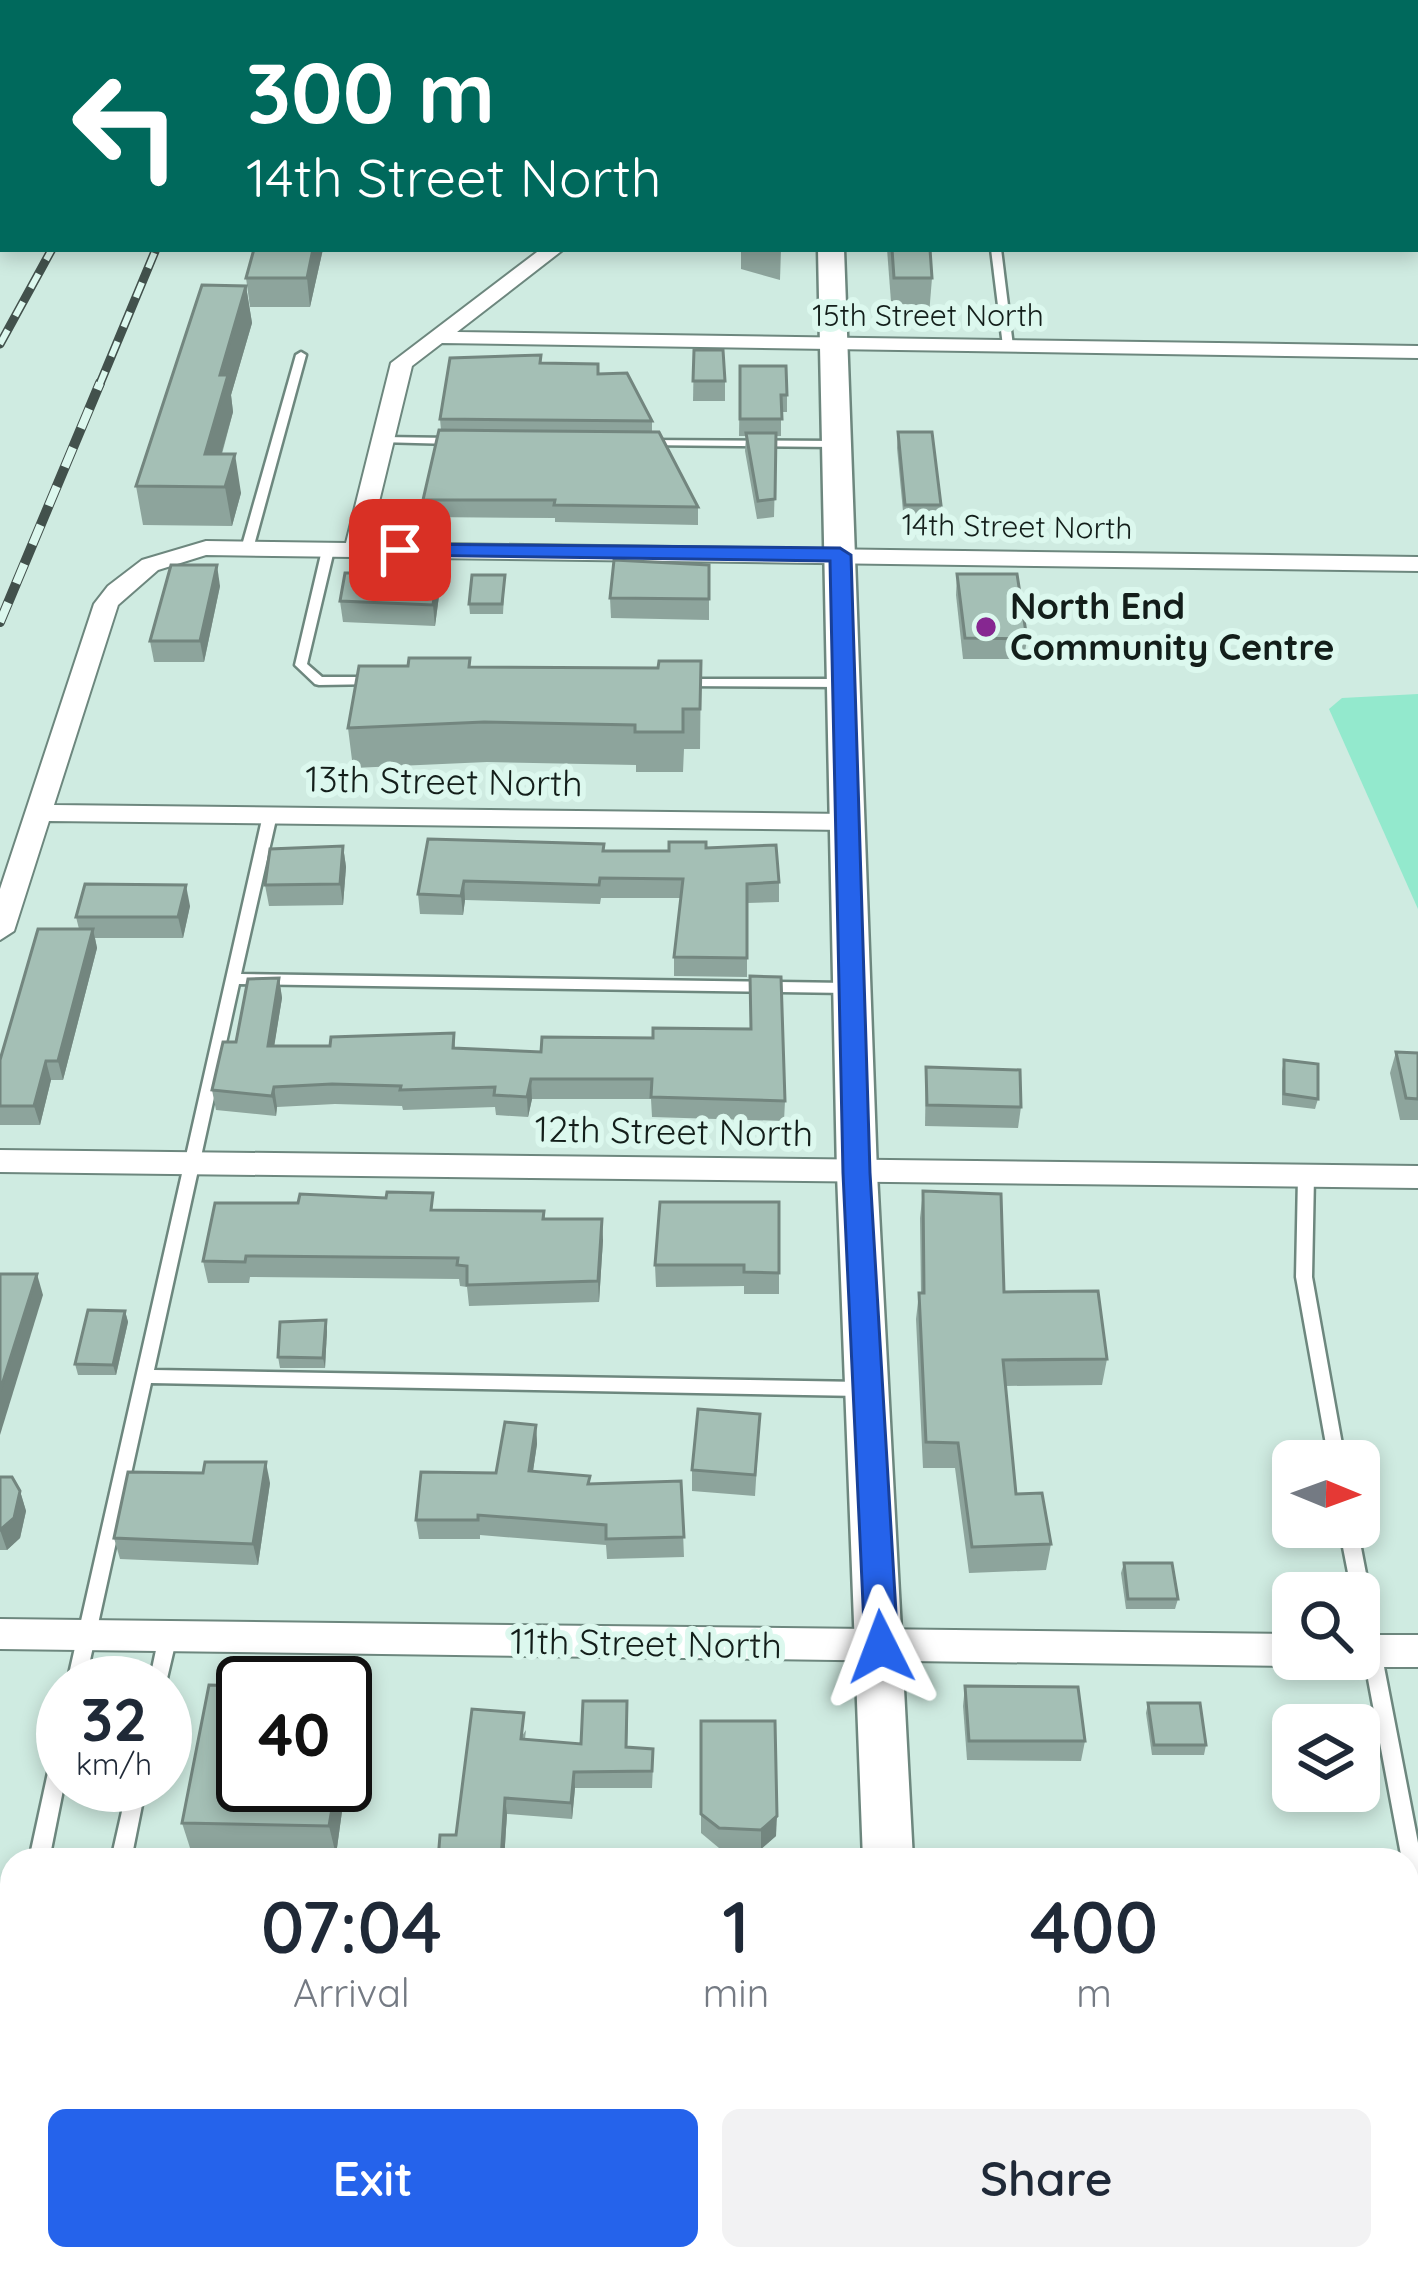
<!DOCTYPE html>
<style>
:root{--surface:#fff;--page:#f2f2f3;--text:#1f2937;--muted:#747a83;--accent:#2563eb}
body{margin:0;font-family:Quicksand,sans-serif;background:var(--page);color:var(--text);height:100vh;display:flex;flex-direction:column;font-size:45px;white-space:nowrap}
*{box-sizing:border-box;margin:0}
p{font-size:39px;color:var(--muted)}
.icon{flex:none;width:66px;height:66px;fill:none;stroke:currentColor;stroke-width:2;stroke-linecap:round;stroke-linejoin:round}
.map{position:relative;flex:1;overflow:hidden}
.side{position:absolute;left:0px;top:1848px;width:1419px;height:423px;display:flex;flex-direction:column;background:var(--surface);border-radius:36px 36px 0 0;box-shadow:0 6px 18px #0003}
.side>*{flex:none}
.banner{position:absolute;left:0px;top:0px;width:1419px;height:252px;box-shadow:0 6px 18px #0003;background:#00695c;color:#fff;overflow:hidden}
.needle{width:78px;rotate:91deg}
.fabs{position:absolute;left:1272px;top:1440px;display:grid;gap:24px}
.fabs a{display:grid;place-items:center;width:108px;height:108px;border-radius:18px;background:var(--surface);box-shadow:0 6px 18px #0003;font-size:60px}
.speed{position:absolute;left:36px;top:1656px;display:flex;gap:24px;font-size:60px;font-weight:700;text-align:center}
.speed>*{display:grid;place-content:center;width:156px;height:156px;border-radius:50%;background:var(--surface);box-shadow:0 6px 18px #0003;line-height:1}
.speed small{font-size:30px;font-weight:400}
.speed .limit{border:6px solid #111;border-radius:18px;background:#fff;color:#111}
.pin{position:absolute;display:grid;place-items:center;width:102px;height:102px;color:#fff;margin:-51px;border-radius:24px;box-shadow:0 6px 18px #0006}
.me{position:absolute;width:132px;margin:-66px;rotate:357deg;stroke-linejoin:round;filter:drop-shadow(0 0 9px #0008)}
.turn{display:flex;align-items:center;gap:42px;height:252px;padding:0 48px;font-size:54px}
.turn .icon{width:156px;height:156px;stroke-width:2.5}
.turn b{display:block;font-size:84px;line-height:102px}
.eta{display:flex;justify-content:space-evenly;align-items:center;height:204px;text-align:center}
.eta b{font-size:72px;font-weight:600;line-height:84px}
.primary-button{display:flex;gap:24px;margin-top:auto;padding:24px 48px}
.primary-button a{flex:1;height:138px;border-radius:18px;background:var(--accent);color:#fff;font-size:48px;font-weight:600;line-height:138px;text-align:center}
.primary-button a+a{background:var(--page);color:var(--text)}
.map>svg:first-child{display:block}
</style>
<div class="map">
<svg width="1418" height="2269" viewBox="0 0 1418 2269">
<rect width="100%" height="100%" fill="#cfebe1"/>
<!-- green -->
<polygon fill="#93e9cd" points="1418,694 1418,909 1329,709 1342,698"/>
<g fill="none" stroke-linecap="round" stroke-linejoin="round">
<!-- service casing -->
<g stroke="#6d877e" stroke-width="5">
<g id="service">
<polygon points="1418,0 1418,4 1408,1 1408,0"/>
<polygon points="991,249 1001,249 1013,346 1008,349 1003,346"/>
<polygon points="301,352 306,355 253,549 251,551 243,551 241,549 296,355"/>
<polygon points="383,437 452,438 457,441 452,444 379,442 379,438"/>
<polygon points="644,440 835,441 840,444 835,447 640,445 640,441"/>
<polygon points="328,547 334,550 307,664 322,677 376,677 382,681 380,684 319,685 315,684 295,665 322,550"/>
<polygon points="682,679 842,679 848,683 842,687 678,686 678,680"/>
<polygon points="270,811 277,815 241,974 848,983 855,988 848,993 239,984 154,1370 861,1382 867,1384 869,1389 867,1394 861,1396 151,1383 85,1683 67,1683 263,815"/>
<polygon points="1306,1170 1314,1176 1312,1277 1345,1461 1329,1461 1296,1277 1298,1176"/>
<polygon points="1339,1527 1357,1527 1418,1843 1418,1902 1411,1899 1407,1886 1407,1860 1402,1860 1359,1631 1359,1593 1352,1593"/>
<polygon points="168,1628 174,1631 177,1636 165,1687 165,1683 149,1683 159,1636 162,1631"/>
<polygon points="63,1737 64,1785 49,1860 29,1860 54,1745 56,1739"/>
<polygon points="128,1785 146,1785 131,1860 111,1860"/>
<polygon points="12,1976 12,2033 7,2049 0,2052 0,1995 5,1979"/>
</g>
</g>
<!-- minor casing -->
<g stroke="#6d877e" stroke-width="4">
<g id="minor">
<rect x="1416" y="5" width="2" height="15"/>
<rect x="1416" y="32" width="2" height="10"/>
<rect x="1416" y="175" width="2" height="12"/>
<polygon points="541,249 564,249 457,332 1418,346 1418,358 442,343 412,366 369,543 1418,557 1418,571 206,555 158,570 118,605 54,805 848,814 861,822 848,830 49,821 14,931 0,940 0,889 94,604 108,586 142,560 206,541 346,543 391,363"/>
<polygon points="0,1150 1418,1166 1418,1188 0,1172"/>
<polygon points="0,1619 1293,1634 1293,1659 1307,1659 1293,1666 0,1649"/>
<polygon points="1359,1635 1418,1635 1418,1667 1359,1667 1346,1662 1359,1659"/>
</g>
</g>
<!-- tertiary casing -->
<g stroke="#6d877e" stroke-width="5">
<g id="tertiary">
<polygon points="782,0 804,0 806,3 784,3"/>
<polygon points="818,249 844,249 877,1173 913,1860 863,1860 837,1173"/>
<rect x="872" y="2259" width="56" height="10"/>
</g>
</g>
<!-- path -->
<g stroke="#879c95" stroke-width="4.5" stroke-dasharray="6 4.5" stroke-linecap="butt">
<polyline points="340,3 360,3"/>
<polyline points="605,3 673,3"/>
<polyline points="1084,3 1106,0"/>
</g>
<!-- service -->
<use href="#service" fill="#fff" fill-rule="evenodd"/>
<!-- minor -->
<use href="#minor" fill="#fff" fill-rule="evenodd"/>
<!-- tertiary -->
<use href="#tertiary" fill="#fff" fill-rule="evenodd"/>
<!-- rail-far1 casing -->
<g stroke="#42514c" stroke-width="9">
<g id="rail-far1">
<polyline points="0,344 52,249"/>
<polyline points="99,386 156,249"/>
</g>
</g>
<!-- rail casing -->
<g stroke="#42514c" stroke-width="10">
<polyline id="rail" points="0,622 100,383"/>
</g>
<!-- rail-far1 -->
<use href="#rail-far1" stroke="#dcf8ee" stroke-width="6" stroke-dasharray="16" stroke-linecap="butt"/>
<!-- rail -->
<use href="#rail" stroke="#dcf8ee" stroke-width="8" stroke-dasharray="21" stroke-linecap="butt"/>
<!-- path-bridge -->
<polyline stroke="#879c95" stroke-width="4.5" stroke-dasharray="6 4.5" stroke-linecap="butt" points="230,0 340,3"/>
</g>
<!-- wall -->
<g fill="#8da49c">
<polygon points="323,249 310,307 250,307 246,278"/>
<polygon points="741,249 781,249 780,280 741,269"/>
<polygon points="887,249 930,249 932,278 929,315 892,315"/>
<polygon points="246,286 252,323 231,395 233,412 222,454 241,493 232,526 143,525 136,486"/>
<polygon points="694,350 725,381 725,401 693,401"/>
<polygon points="541,363 598,364 599,374 652,421 652,432 698,507 698,525 555,522 555,518 425,517 423,500 441,430 440,419"/>
<polygon points="740,366 787,395 787,412 781,412 781,436 776,436 774,517 757,519 745,451 746,436 739,436"/>
<polygon points="898,432 941,505 940,522 904,522 897,448"/>
<polygon points="709,565 709,620 611,618 610,598"/>
<polygon points="957,574 1027,639 1024,659 963,659 956,595"/>
<polygon points="505,575 503,614 470,614 469,604"/>
<polygon points="220,586 204,662 154,662 150,641"/>
<polygon points="440,588 435,626 343,622 340,601"/>
<polygon points="701,661 700,749 684,749 683,772 636,772 636,765 487,762 353,768 348,728 471,667 658,668"/>
<polygon points="428,839 604,851 669,851 706,848 779,882 779,902 747,903 747,977 674,976 674,957 681,898 601,898 600,904 465,900 463,915 420,914 418,894"/>
<polygon points="343,846 346,867 343,905 269,906 265,885"/>
<polygon points="190,906 183,938 95,938 97,948 63,1080 51,1080 40,1125 0,1125 0,1060 79,929 76,917"/>
<polygon points="279,978 282,998 274,1046 330,1046 454,1033 455,1048 785,1101 784,1121 652,1117 651,1099 532,1099 528,1117 496,1115 495,1107 403,1110 402,1106 335,1104 277,1107 276,1116 216,1110 212,1090 236,1042"/>
<polygon points="1396,1052 1418,1053 1418,1120 1400,1120 1390,1073"/>
<polygon points="1284,1060 1318,1099 1315,1109 1282,1105 1282,1071"/>
<polygon points="926,1067 1021,1107 1018,1128 925,1126"/>
<polygon points="923,1191 1004,1292 1107,1359 1102,1385 1005,1386 1016,1494 1051,1544 1046,1570 969,1573 955,1468 923,1468 916,1319 919,1293 921,1293 920,1218"/>
<polygon points="660,1202 779,1273 779,1294 744,1294 744,1286 656,1287 655,1265"/>
<polygon points="298,1203 435,1210 544,1211 545,1219 603,1240 599,1302 469,1306 467,1287 460,1286 459,1279 250,1277 249,1283 208,1283 203,1261"/>
<polygon points="125,1311 128,1322 116,1375 78,1375 75,1364"/>
<polygon points="327,1331 325,1368 280,1368 278,1357"/>
<polygon points="760,1414 755,1496 692,1491 692,1470"/>
<polygon points="536,1425 537,1444 533,1471 590,1484 681,1481 684,1557 607,1559 606,1545 480,1535 480,1539 419,1539 416,1520 496,1473"/>
<polygon points="0,1477 20,1491 26,1511 20,1538 7,1550 0,1550"/>
<polygon points="270,1483 258,1565 120,1559 114,1538"/>
<polygon points="1124,1563 1178,1599 1175,1609 1126,1609 1121,1573"/>
<polygon points="965,1686 1085,1741 1081,1761 967,1760 963,1706"/>
<polygon points="1148,1703 1206,1745 1204,1755 1152,1755 1146,1713"/>
<polygon points="355,1717 336,1855 191,1851 182,1823"/>
<polygon points="628,1718 627,1747 653,1766 652,1788 575,1788 572,1819 507,1814 504,1860 438,1860 526,1730 525,1739 581,1744"/>
<polygon points="701,1721 776,1836 761,1849 719,1848 701,1833"/>
<polygon points="12,2133 12,2218 4,2217 0,2209"/>
</g>
<!-- shaded-wall -->
<g fill="#73867f">
<polygon points="313,249 323,249 310,307 307,278"/>
<polygon points="246,286 252,323 231,395 233,412 212,487 205,454 220,375"/>
<polygon points="235,454 241,493 232,526 225,487"/>
<polygon points="217,565 220,586 204,662 200,641"/>
<polygon points="438,567 440,588 435,626 433,605"/>
<polygon points="343,846 346,867 343,905 340,884"/>
<polygon points="464,881 465,900 463,915 461,896"/>
<polygon points="186,885 190,906 183,938 178,917"/>
<polygon points="93,929 97,948 63,1080 58,1061"/>
<polygon points="279,978 282,998 271,1066 268,1046"/>
<polygon points="46,1061 51,1080 40,1125 34,1106"/>
<polygon points="531,1079 532,1099 528,1117 527,1097"/>
<polygon points="274,1087 277,1107 276,1116 272,1096"/>
<polygon points="602,1219 603,1240 599,1302 598,1281"/>
<polygon points="37,1274 43,1295 0,1435 0,1391"/>
<polygon points="125,1311 128,1322 116,1375 113,1365"/>
<polygon points="326,1320 327,1331 325,1368 323,1358"/>
<polygon points="536,1425 537,1444 530,1491 529,1471"/>
<polygon points="266,1462 270,1483 258,1565 253,1544"/>
<polygon points="20,1491 26,1511 20,1538 7,1550 0,1530"/>
<polygon points="350,1688 355,1717 336,1855 329,1826 336,1785 345,1785 345,1720"/>
<polygon points="574,1772 575,1788 572,1819 571,1803"/>
<polygon points="505,1798 507,1814 504,1860 501,1860"/>
<polygon points="777,1816 776,1836 761,1849 761,1830"/>
</g>
<!-- building -->
<g fill="#a4bfb5" stroke="#73867f" stroke-width="3">
<polygon points="254,249 313,249 307,278 246,278"/>
<polygon points="892,249 930,249 932,278 894,278"/>
<polygon points="202,285 246,286 220,375 228,375 205,454 235,454 225,487 136,486"/>
<polygon points="694,350 723,350 725,381 693,381"/>
<polygon points="541,355 540,363 598,364 598,374 627,373 652,421 440,419 450,358"/>
<polygon points="740,366 786,366 787,395 781,395 782,419 740,419"/>
<polygon points="439,430 659,432 698,507 554,505 555,500 423,500"/>
<polygon points="898,432 932,432 941,505 905,505"/>
<polygon points="746,433 776,433 775,499 758,501"/>
<polygon points="614,560 709,565 709,599 610,598"/>
<polygon points="171,565 217,565 200,641 150,641"/>
<polygon points="397,567 438,567 433,605 340,601 345,573 396,573"/>
<polygon points="957,574 1017,574 1027,639 965,638"/>
<polygon points="472,575 505,575 502,604 469,604"/>
<polygon points="409,658 470,658 469,667 658,668 659,661 701,661 700,709 683,709 683,732 635,732 635,725 484,722 348,728 359,666 408,666"/>
<polygon points="428,839 604,844 603,851 669,851 669,842 706,842 706,848 776,845 779,882 747,884 747,958 674,957 683,879 600,878 599,885 464,881 461,896 418,894"/>
<polygon points="343,846 340,884 265,885 270,849"/>
<polygon points="85,884 186,885 178,917 76,917"/>
<polygon points="38,929 93,929 58,1061 46,1061 34,1106 0,1106 0,1060"/>
<polygon points="750,976 781,977 785,1101 651,1097 652,1079 531,1079 527,1097 494,1095 495,1087 400,1090 401,1086 332,1084 274,1087 272,1096 212,1090 223,1042 236,1042 248,979 279,978 268,1046 330,1046 331,1037 454,1033 453,1048 541,1052 542,1037 653,1038 653,1028 751,1029"/>
<polygon points="1396,1052 1418,1053 1418,1099 1406,1098"/>
<polygon points="1284,1060 1318,1064 1318,1099 1284,1094"/>
<polygon points="926,1067 1020,1070 1021,1107 927,1105"/>
<polygon points="923,1191 1001,1194 1004,1292 1098,1291 1107,1359 1003,1360 1016,1494 1042,1493 1051,1544 972,1547 958,1443 926,1442 919,1293 924,1293"/>
<polygon points="387,1192 433,1193 431,1210 544,1211 543,1219 602,1219 598,1281 467,1285 467,1266 457,1265 458,1258 246,1256 245,1262 203,1261 215,1203 298,1203 300,1194 386,1198"/>
<polygon points="660,1202 779,1202 779,1273 744,1272 744,1265 655,1265"/>
<polygon points="0,1274 37,1274 0,1391"/>
<polygon points="88,1310 125,1311 113,1365 75,1364"/>
<polygon points="326,1320 323,1358 278,1357 280,1322"/>
<polygon points="698,1409 760,1414 755,1475 692,1470"/>
<polygon points="505,1422 536,1425 529,1471 590,1476 588,1484 681,1481 684,1537 606,1539 606,1525 478,1515 478,1520 416,1520 421,1472 496,1473"/>
<polygon points="205,1462 266,1462 253,1544 114,1538 128,1472 203,1473"/>
<polygon points="0,1477 12,1477 20,1491 14,1518 0,1530"/>
<polygon points="1124,1563 1172,1563 1178,1599 1128,1599"/>
<polygon points="209,1685 243,1686 243,1785 336,1785 329,1826 182,1823"/>
<polygon points="965,1686 1078,1687 1085,1741 969,1741"/>
<polygon points="345,1688 350,1688 345,1720"/>
<polygon points="583,1701 627,1701 626,1747 653,1749 652,1771 574,1772 571,1803 505,1798 501,1860 438,1860 440,1835 456,1835 472,1709 524,1713 521,1739 581,1744"/>
<polygon points="1148,1703 1200,1703 1206,1745 1154,1745"/>
<polygon points="701,1721 775,1721 777,1816 761,1830 719,1828 701,1814"/>
<polygon points="12,2133 12,2203 0,2202 0,2183"/>
</g>
<!-- route -->
<polygon fill="#2563eb" stroke="#184099" stroke-width="3" points="400,544 840,548 851,555 870,1173 898,1647 893,1657 881,1661 870,1657 865,1647 843,1173 830,561 393,555 393,546"/>
<!-- markers -->
<circle fill="#862791" stroke="#dcf8ee" stroke-width="4.5" cx="986" cy="627" r="12"/>
<g text-anchor="middle" stroke-width="12" stroke-linejoin="round" paint-order="stroke">
<!-- far-street labels -->
<g font-size="30" fill="#131e1a" stroke="#dcf8ee">
<text x="928" y="326">15th Street North</text>
<text transform="translate(1017 527) rotate(1)" y="10">14th Street North</text>
</g>
<!-- poi labels -->
<g font-size="36" font-weight="bold" fill="#131e1a" stroke="#dcf8ee" text-anchor="start">
<text x="1010" y="619">North End<tspan x="1010" dy="41">Community Centre</tspan></text>
</g>
<!-- street labels -->
<g font-size="36" fill="#131e1a" stroke="#dcf8ee">
<text transform="translate(444 781) rotate(1)" y="13">13th Street North</text>
<text transform="translate(674 1131) rotate(1)" y="13">12th Street North</text>
<text transform="translate(646 1643) rotate(1)" y="13">11th Street North</text>
</g>
</g>
</svg>
<div class="fabs">
<a><svg class="needle" viewBox="-14 -14 28 28"><path d="M0-13l5 13h-10z" fill="#e53935"/><path d="M0 13l5-13h-10z" fill="#747a83"/></svg></a>
<a><svg class="icon" aria-label="search" viewBox="0 0 24 24"><circle cx="10" cy="10" r="6"/><path d="M15 15l6 6"/></svg></a>
<a><svg class="icon" aria-label="layers" viewBox="0 0 24 24"><path d="M12 4l9 5-9 5-9-5zM3 14l9 5 9-5"/></svg></a>
</div>
<div class="speed"><div>32<small>km/h</small></div><div class="limit">40</div></div>
<div class="pin" style="left:400px;top:550px;background:#d93025"><svg class="icon" aria-label="arrive" viewBox="0 0 24 24"><path d="M6 21V4h12l-3 4 3 4H6"/></svg></div>
<svg class="me" style="left:881px;top:1647px" viewBox="-20 -20 40 40"><path d="M0-17L14 15 0 8-14 15z" fill="#2563eb" stroke="#fff" stroke-width="4"/></svg>
<div class="banner">
<div class="turn"><svg class="icon" aria-label="left" viewBox="0 0 24 24"><path d="M17 20v-9H6M10 6l-5 5 5 5"/></svg><div><b>300 m</b>14th Street North</div></div>
</div>
<section class="side">
<div class="eta">
<div><b>07:04</b><p>Arrival</p></div>
<div><b>1</b><p>min</p></div>
<div><b>400</b><p>m</p></div>
</div>
<div class="primary-button"><a>Exit</a><a>Share</a></div>
</section>
</div>
